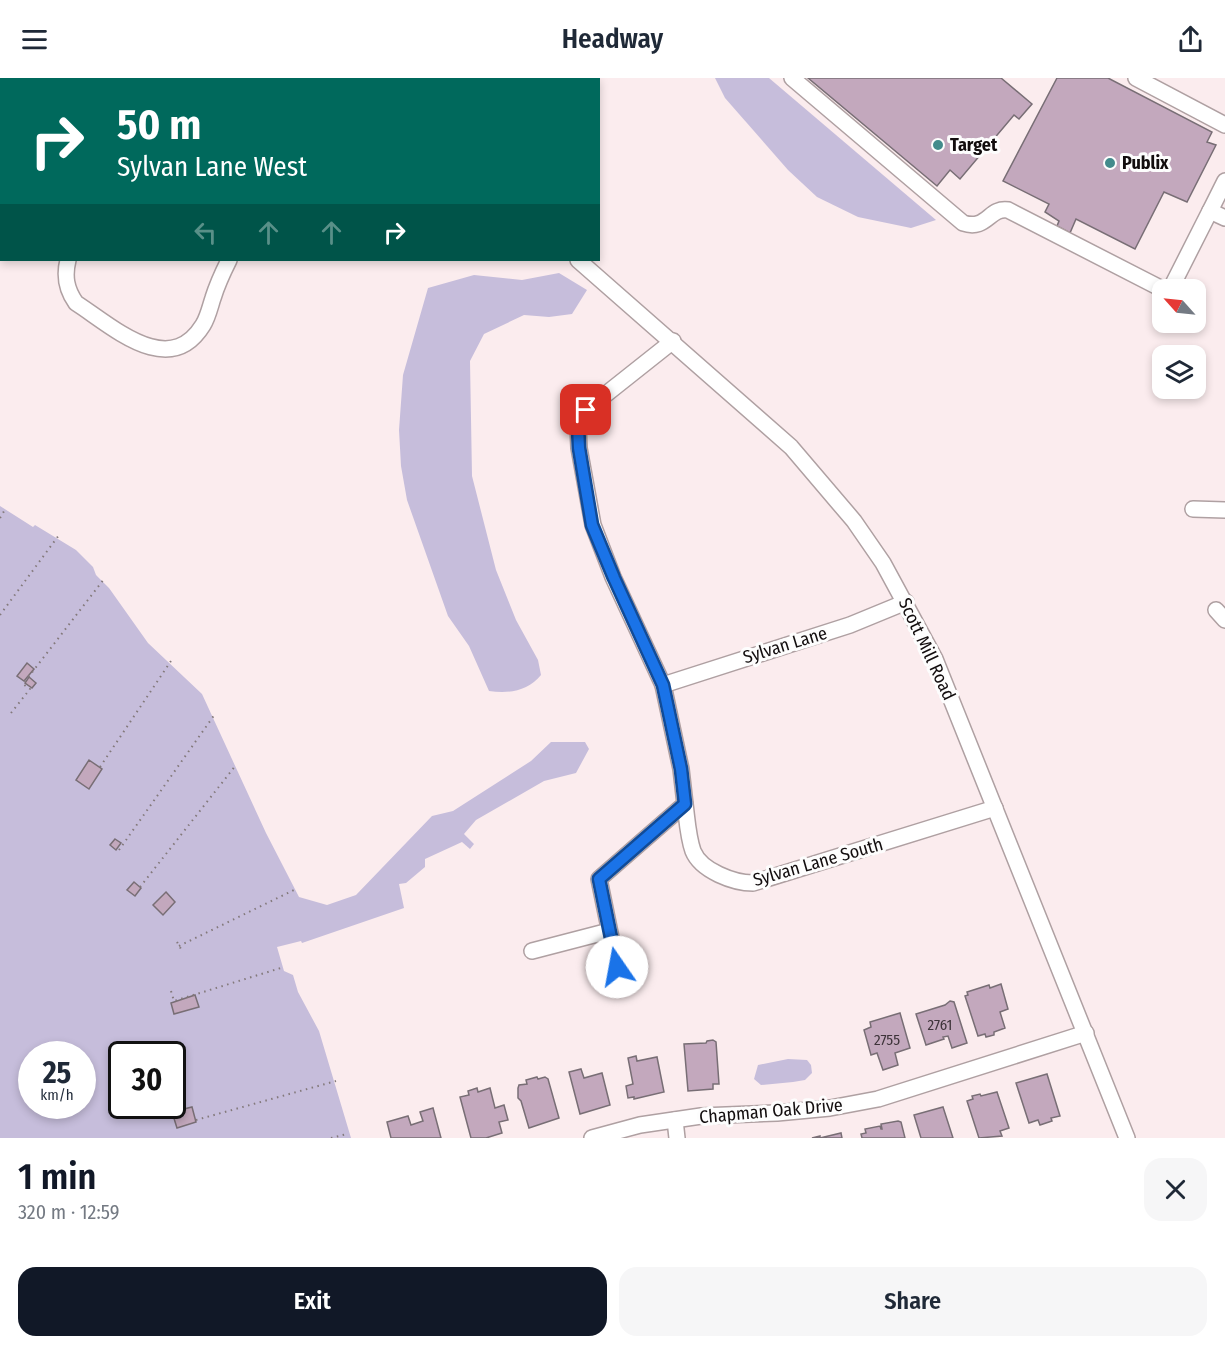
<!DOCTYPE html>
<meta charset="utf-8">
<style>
:root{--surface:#fff;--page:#f6f6f7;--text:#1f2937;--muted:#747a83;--accent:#111827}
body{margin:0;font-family:"Fira Sans Condensed",sans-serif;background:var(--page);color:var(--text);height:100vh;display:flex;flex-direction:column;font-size:22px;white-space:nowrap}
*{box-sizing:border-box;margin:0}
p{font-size:20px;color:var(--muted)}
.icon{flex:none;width:33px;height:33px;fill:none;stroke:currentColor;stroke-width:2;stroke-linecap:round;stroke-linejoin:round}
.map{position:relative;height:1060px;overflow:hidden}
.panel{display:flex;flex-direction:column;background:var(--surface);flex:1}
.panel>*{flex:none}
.guide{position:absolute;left:0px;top:0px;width:600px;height:183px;box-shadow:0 3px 9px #0003;background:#00695c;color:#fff;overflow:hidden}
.needle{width:39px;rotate:297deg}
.controls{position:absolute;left:1152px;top:201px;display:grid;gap:12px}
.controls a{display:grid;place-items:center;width:54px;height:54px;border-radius:12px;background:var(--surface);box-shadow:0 3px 9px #0003;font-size:30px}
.speed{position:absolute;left:18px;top:963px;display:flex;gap:12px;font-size:30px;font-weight:700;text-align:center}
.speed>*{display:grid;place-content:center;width:78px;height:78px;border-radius:50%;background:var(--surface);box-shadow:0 3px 9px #0003;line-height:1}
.speed small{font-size:15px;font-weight:400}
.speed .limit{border:3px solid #111;border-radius:9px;background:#fff;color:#111}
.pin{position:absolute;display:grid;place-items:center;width:51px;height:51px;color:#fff;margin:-26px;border-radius:12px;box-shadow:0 3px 9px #0006}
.me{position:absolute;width:66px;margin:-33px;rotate:348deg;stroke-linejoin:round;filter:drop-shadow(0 0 4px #0008)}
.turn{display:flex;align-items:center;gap:21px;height:126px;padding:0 18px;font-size:27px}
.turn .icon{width:78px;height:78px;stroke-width:2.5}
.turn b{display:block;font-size:42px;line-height:51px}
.lanes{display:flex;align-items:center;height:57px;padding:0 18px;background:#0003;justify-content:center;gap:30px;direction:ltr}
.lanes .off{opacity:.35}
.round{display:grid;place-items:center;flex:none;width:63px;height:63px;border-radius:18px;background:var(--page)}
.overview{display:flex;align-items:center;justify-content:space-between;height:102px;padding:0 18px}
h1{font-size:36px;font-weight:600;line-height:45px;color:var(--accent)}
.action{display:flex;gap:12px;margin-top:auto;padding:12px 18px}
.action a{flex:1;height:69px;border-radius:18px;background:var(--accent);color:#fff;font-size:24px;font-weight:600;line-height:69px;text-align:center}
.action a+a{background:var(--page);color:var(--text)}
header{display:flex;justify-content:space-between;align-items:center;height:78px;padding:0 18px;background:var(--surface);font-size:27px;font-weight:600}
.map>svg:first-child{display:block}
</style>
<header><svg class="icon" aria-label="menu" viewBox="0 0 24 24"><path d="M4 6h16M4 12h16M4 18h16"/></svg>Headway<svg class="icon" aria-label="share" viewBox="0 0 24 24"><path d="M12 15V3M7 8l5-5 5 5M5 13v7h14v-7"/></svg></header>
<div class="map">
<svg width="1225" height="1060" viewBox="0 0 1225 1060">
<rect width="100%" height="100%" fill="#fbecee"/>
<!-- water -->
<g fill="#c6bddb" fill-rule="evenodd">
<polygon points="715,0 769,0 936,142 911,150 858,139 817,119 788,92 725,20"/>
<path d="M559 195 587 212 572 236 549 239 524 237 484 256 470 283 472 398 496 492 516 542 538 582 541 597C528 613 509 616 489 613L469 568 448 538 407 422 401 388 399 352 403 297 428 210 474 197 522 202Z"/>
<path d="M0 428 33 449 35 447 76 472 93 489 96 497 109 510 148 565 202 616 266 755 299 819 327 827 356 817 432 738 453 733 531 683 551 664H585L589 671 576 695 544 703 476 742 464 756 474 766 470 771 462 764 425 781V789L406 805 399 806 404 830 302 865 301 863 277 869 284 893 293 897 298 914 319 953 351 1060H0ZM32 976H82V1028H32ZM122 976H172V1028H122Z"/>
<polygon points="788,981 807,982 811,987 812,995 805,1002 793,1004 761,1007 754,1001 758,987"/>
</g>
<!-- building -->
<g fill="#c3a8bd" stroke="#786e75" stroke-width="1.5">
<polygon points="808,0 1001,0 1032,26 1019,41 1014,37 960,101 950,92 937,108"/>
<polygon points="1057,0 1108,0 1212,54 1207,64 1216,67 1187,124 1164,114 1135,171 1076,141 1070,155 1057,148 1059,143 1045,134 1049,126 1003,103"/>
<polygon points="27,585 34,591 24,603 17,598"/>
<polygon points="29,599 36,605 32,610 25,605"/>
<polygon points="89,682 102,691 89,711 76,702"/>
<polygon points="115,761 121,765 116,772 110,767"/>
<polygon points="134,804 141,810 135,818 127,812"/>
<polygon points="166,814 175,824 163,837 153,827"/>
<polygon points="1001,906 1008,931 1000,934 1005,950 994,954 994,957 986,959 985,956 978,958 965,918 968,917 967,914 989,907 990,910"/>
<polygon points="195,917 199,929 174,936 171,925"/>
<polygon points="950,923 954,924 967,965 952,970 948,958 943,959 944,961 926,967 916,936 945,927"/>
<polygon points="900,935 910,970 895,975 898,987 883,992 877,975 871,977 864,952 871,949 870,944"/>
<polygon points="713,962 716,964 719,1006 713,1006 713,1011 688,1013 684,966 706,965 707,963"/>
<polygon points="636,978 637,983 657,979 664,1014 634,1021 634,1019 628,1020 626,1008 633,1006 628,980"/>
<polygon points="581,991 584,1000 602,995 610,1027 580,1036 569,994"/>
<polygon points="1047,996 1060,1038 1051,1040 1052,1043 1040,1047 1038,1042 1029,1045 1016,1005"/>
<polygon points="537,999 538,1001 545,999 548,1001 559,1040 529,1050 521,1023 518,1020 518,1010 519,1007 527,1006 526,1002"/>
<polygon points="477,1010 478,1014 490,1010 495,1030 504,1027 508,1042 499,1044 502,1055 486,1060 471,1060 460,1019 469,1017 468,1013"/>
<polygon points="997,1014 1009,1050 1000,1053 1002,1058 979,1060 967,1023 973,1021 972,1018 980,1016 981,1018"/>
<polygon points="192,1029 196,1044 177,1050 172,1034"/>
<polygon points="943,1029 953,1060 921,1060 914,1037"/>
<polygon points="433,1030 441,1060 391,1060 387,1044 408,1038 411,1047 423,1043 420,1034"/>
<polygon points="898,1043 901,1044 905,1060 862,1060 861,1056 866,1055 865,1051 880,1048 881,1051 882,1051 881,1046"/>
<polygon points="841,1055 842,1060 812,1060 820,1058 820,1060"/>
</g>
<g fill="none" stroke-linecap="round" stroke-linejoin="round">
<!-- minor casing -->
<g stroke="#afa0a2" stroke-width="18">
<g id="minor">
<polyline points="375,0 377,2"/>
<path d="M792 0 963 145C987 153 989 129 1008 132L1164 212"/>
<polyline points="1136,0 1225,47"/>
<polyline points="103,2 103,0"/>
<polyline points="348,2 349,0"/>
<polyline points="1225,103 1210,133 1225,140"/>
<path d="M68 182C64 198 66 211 76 225 112 248 169 302 203 247 208 239 210 229 213 220 217 207 223 194 229 182"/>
<polyline points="578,182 791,369 854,443 883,485 935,581 1127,1060"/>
<polyline points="1170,212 1210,133"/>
<polyline points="1193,431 1225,432"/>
<polyline points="1216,532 1225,542"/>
<polyline points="663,607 850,547 906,524"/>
<path d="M685 726C687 741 688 759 693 773 701 793 734 805 753 805L995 730"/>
<polyline points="532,873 609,853"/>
<polyline points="617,889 599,801 685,726 681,691 663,607 613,499 593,447 579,370 578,348 586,332 673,263"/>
<polyline points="675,1042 677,1060"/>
<polyline points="592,1060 640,1047 701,1038 777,1035 830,1030 878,1021 1086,955"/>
</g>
</g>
<!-- path -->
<g stroke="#83797b" stroke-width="2" stroke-dasharray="1.5 4.5" stroke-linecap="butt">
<polyline points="0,440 6,430"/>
<polyline points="0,537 59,457"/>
<polyline points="11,635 30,611 23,606 104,501"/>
<polyline points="100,689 171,583"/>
<polyline points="119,772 215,636"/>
<polyline points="140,809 236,687"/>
<polyline points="177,864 181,871"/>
<polyline points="179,868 296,811"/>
<polyline points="171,913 174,923 284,889"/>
<polyline points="196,1042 336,1003"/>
<polyline points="331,1060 347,1056"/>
</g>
<!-- minor -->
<use href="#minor" stroke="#fff" stroke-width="15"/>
</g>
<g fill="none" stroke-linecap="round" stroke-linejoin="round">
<!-- route casing -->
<g stroke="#114b97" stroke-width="15">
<polyline id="route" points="586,332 578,348 579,370 592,447 614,500 663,607 681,691 685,726 599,801 617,889"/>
</g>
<!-- route -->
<use href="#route" stroke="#1a73e8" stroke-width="10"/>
</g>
<!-- markers -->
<g fill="#438b8c" stroke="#fdfdfd" stroke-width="2">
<circle cx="938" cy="67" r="6"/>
<circle cx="1110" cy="85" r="6"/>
</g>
<g text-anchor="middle" stroke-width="6" stroke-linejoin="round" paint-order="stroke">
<!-- number labels -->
<g font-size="15" fill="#3e343a">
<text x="940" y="952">2761</text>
<text x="887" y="967">2755</text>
</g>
<!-- poi labels -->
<g font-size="18" font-weight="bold" fill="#120d0e" stroke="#fdfdfd" text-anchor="start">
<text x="950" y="73">Target</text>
<text x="1122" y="91">Publix</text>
</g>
<!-- street labels -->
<g font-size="18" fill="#120d0e" stroke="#fdfdfd">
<text transform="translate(785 567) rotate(-17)" y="6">Sylvan Lane</text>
<text transform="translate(927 571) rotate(65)" y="6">Scott Mill Road</text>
<text transform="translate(818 784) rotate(-16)" y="6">Sylvan Lane South</text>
<text transform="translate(771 1033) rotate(-5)" y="6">Chapman Oak Drive</text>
</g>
</g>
</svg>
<div class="controls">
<a><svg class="needle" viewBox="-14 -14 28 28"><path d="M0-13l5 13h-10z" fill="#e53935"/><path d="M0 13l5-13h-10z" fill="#747a83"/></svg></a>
<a><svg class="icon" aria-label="layers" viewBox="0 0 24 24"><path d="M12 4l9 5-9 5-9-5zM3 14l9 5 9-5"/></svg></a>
</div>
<div class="speed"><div>25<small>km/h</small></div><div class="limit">30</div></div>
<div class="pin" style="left:586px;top:332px;background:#d93025"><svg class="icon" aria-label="arrive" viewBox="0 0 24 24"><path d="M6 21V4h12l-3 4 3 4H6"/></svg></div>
<svg class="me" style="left:617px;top:889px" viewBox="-20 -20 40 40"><circle r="19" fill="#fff"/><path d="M0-13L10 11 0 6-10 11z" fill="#1a73e8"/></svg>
<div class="guide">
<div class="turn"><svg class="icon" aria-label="right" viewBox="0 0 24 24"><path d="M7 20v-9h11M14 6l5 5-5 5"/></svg><div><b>50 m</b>Sylvan Lane West</div></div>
<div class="lanes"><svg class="icon off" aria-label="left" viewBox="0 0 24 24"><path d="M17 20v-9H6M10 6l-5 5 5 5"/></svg><svg class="icon off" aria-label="ahead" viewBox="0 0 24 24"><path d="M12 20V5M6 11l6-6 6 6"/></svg><svg class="icon off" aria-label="ahead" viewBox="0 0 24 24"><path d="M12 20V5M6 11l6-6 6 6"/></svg><svg class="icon" aria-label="right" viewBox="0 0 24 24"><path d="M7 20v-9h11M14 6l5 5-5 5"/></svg></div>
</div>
</div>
<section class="panel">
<div class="overview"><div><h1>1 min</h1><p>320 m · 12:59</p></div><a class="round"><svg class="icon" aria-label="close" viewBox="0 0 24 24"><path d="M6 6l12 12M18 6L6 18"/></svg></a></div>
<div class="action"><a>Exit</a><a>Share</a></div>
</section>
